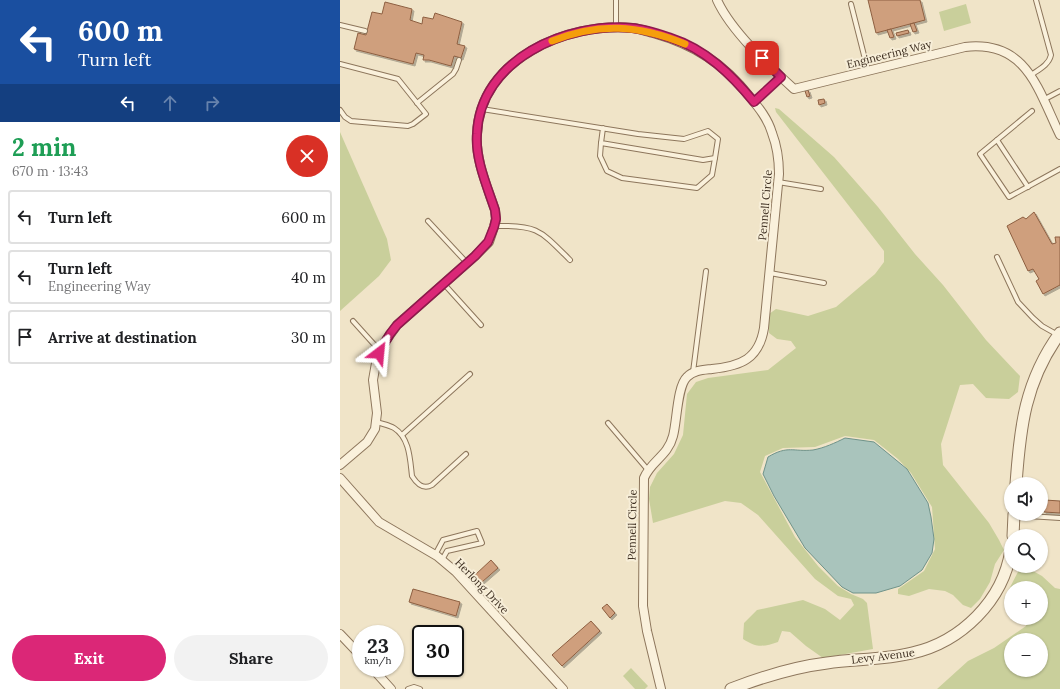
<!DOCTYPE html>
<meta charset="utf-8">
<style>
:root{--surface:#fff;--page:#f2f2f2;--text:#202124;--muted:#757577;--line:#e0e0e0;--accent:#db2777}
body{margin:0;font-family:Lora,serif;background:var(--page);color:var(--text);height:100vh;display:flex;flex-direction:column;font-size:15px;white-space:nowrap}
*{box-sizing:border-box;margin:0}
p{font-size:13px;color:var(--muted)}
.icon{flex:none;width:22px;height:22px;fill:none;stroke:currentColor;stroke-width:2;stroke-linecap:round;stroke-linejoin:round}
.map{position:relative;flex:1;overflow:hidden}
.sheet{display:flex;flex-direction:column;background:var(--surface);width:340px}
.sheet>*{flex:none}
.banner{background:#1a4fa0;color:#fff;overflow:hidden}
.fabs{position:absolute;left:664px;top:477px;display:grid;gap:8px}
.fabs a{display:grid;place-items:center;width:44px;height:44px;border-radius:50%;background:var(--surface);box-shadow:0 1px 3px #0004;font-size:20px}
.speed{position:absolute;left:12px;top:625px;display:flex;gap:8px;font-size:20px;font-weight:700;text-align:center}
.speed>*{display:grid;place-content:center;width:52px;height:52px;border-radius:50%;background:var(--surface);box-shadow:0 1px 3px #0004;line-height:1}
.speed small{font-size:10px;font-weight:400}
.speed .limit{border:2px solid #111;border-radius:6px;background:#fff;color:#111}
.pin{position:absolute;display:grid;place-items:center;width:34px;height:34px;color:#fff;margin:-17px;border-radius:8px;box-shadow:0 2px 6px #0006}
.me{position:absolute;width:44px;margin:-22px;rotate:29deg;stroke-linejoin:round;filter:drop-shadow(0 0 3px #0008)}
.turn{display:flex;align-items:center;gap:14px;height:84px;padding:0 12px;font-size:18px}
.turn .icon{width:52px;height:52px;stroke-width:2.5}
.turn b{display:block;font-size:28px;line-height:34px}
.lanes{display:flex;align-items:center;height:38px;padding:0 12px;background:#0003;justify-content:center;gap:20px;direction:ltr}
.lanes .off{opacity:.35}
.round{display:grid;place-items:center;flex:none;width:42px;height:42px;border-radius:21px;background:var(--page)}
.headline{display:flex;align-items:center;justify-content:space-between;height:68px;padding:0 12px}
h1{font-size:24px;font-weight:700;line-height:30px;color:#1e9e55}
.button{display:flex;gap:8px;margin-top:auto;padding:8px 12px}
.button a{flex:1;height:46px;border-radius:24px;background:var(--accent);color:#fff;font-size:16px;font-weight:700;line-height:46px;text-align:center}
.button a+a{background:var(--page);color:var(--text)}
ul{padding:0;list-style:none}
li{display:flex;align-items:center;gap:12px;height:54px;margin:0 8px 6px;padding:0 4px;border:2px solid var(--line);border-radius:4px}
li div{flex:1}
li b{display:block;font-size:15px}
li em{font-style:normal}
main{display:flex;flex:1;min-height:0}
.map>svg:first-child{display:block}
</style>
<main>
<section class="sheet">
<div class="banner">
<div class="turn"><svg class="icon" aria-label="left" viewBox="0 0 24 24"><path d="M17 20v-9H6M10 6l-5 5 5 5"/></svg><div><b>600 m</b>Turn left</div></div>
<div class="lanes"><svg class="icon" aria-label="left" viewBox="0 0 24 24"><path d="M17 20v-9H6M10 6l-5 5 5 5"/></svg><svg class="icon off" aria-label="ahead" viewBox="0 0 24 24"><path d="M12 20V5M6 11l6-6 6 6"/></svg><svg class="icon off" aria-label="right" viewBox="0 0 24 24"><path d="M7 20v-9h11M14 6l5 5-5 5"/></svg></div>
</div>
<div class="headline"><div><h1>2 min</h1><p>670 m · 13:43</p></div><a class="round" style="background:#d93025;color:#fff"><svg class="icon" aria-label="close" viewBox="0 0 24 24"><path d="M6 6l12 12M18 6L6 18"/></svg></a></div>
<ul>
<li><svg class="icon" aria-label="left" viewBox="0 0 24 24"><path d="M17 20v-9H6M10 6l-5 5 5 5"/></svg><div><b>Turn left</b></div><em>600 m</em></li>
<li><svg class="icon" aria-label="left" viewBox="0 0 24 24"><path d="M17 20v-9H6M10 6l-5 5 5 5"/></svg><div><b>Turn left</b><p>Engineering Way</p></div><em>40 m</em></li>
<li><svg class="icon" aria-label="arrive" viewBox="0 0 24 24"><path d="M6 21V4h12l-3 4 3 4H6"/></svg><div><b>Arrive at destination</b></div><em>30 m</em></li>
</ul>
<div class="button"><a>Exit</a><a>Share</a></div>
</section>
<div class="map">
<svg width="720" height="689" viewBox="0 0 720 689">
<defs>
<filter id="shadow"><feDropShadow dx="2" dy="2" stdDeviation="0" flood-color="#0004"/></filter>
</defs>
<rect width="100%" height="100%" fill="#f0e4c8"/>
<!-- green -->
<g fill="#c9cf9b" fill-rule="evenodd">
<polygon points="626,4 631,23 604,31 599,12"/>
<path d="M435 108 439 109 494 157 538 207 575 254 603 285 646 340 680 376 678 392 669 399 646 398 633 384 620 385 601 444 603 465 649 523 659 540 664 550 655 564 650 582 640 599 631 608 623 605 613 595 605 591 589 589 569 596 558 594V589L584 571 595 549 592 507 571 473 558 459 534 440 505 436 475 447 443 448 425 456 420 472 455 537 478 566 498 586 511 594 523 599 527 603 533 649 483 658 466 646 450 632 442 631 438 642C423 647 417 648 403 639L404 623 417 610 463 600 485 609 500 620 514 605 511 599 498 596 475 579 418 515 401 503 385 501 313 523 309 499 310 487 317 473 334 454 343 435 347 394 356 382 368 378 428 370 456 348 451 341 437 339 429 333V314L436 309 468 316 496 307 535 274 544 262V251L436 112Z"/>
<polygon points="0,132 47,239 51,260 39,276 0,311"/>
<path d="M681 566H684L702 576 715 588 720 589V689H597L628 661 654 648 686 626 687 618H701V588H671V604L664 599ZM671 640H701V670H671Z"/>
<polygon points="291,668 308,686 305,689 295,689 283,676"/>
</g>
<!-- water -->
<path fill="#a9c4bc" stroke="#6f938a" d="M505 438 534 442 567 469 588 503 591 517 594 539 592 553 582 570 560 586 536 593H513L502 587 465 548 434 496 423 474 428 457C448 445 453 452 473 450 484 448 495 443 505 438Z"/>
<!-- building -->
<g fill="#cf9f7d" stroke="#8d5f41" filter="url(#shadow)">
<polygon points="528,0 580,0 585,20 536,33"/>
<polygon points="45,2 72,9 70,20 82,24 83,17 93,19 95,13 122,22 117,44 125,46 121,58 114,56 111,66 89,60 83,60 84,55 76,53 73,64 14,49 18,33 26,35 32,12 42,14"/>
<polygon points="574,23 577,31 573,32 570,24"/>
<polygon points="551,29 554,37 550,38 547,30"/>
<polygon points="568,30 569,33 557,36 556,33"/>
<polygon points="468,90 470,96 467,97 465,91"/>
<polygon points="484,99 485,103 479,105 478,100"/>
<polygon points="694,212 712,244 716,243 715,237 720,237 720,285 703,294 696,281 699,279 693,269 688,271 667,226 683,217 686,219"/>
<polygon points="705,500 720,501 720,513 704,512"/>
<polygon points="151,560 158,568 142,582 135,575"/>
<polygon points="73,589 120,602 116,616 69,602"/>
<polygon points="267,604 275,613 270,618 262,608"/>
<polygon points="251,621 260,631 222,666 212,655"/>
</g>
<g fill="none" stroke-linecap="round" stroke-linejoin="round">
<!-- service casing -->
<g stroke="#8d765c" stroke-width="6">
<g id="service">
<polyline points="276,0 276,28"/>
<polyline points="511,4 528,71"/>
<polyline points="0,25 25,31"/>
<polyline points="0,64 58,79 86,114 73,124 68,126 11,121 5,117 0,110"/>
<path d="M691 75C698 70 709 65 711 55L696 0"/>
<polyline points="703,100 720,91"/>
<polyline points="414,101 441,77"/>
<polyline points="77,103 113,74 116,69 119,60"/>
<polyline points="142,109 298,134 344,139 368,131 378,139 375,158 363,160 261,143 263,128"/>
<polyline points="692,111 640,154 669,197 720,169"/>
<polyline points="657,140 688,187"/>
<polyline points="261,143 260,156 267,171 282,178 357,188 372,175 375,158"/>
<polyline points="438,182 481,189"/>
<polyline points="88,221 127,263"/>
<path d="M154 226C198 225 200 230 230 260"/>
<polyline points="657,257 678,302 693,318 702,326 718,335"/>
<polyline points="430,273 484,283"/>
<polyline points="104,284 141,325"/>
<polyline points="13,321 40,351"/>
<polyline points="353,372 366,271"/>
<path d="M37 422C42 424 49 425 54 428 70 438 70 460 72 476 77 484 83 490 92 485L126 454"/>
<polyline points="268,423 308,470"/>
<polyline points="62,435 130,374"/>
<polyline points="674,515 720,518"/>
<polyline points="95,555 103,540 137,531 142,543 107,551 102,560"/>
<polyline points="68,689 74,687 80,689"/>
</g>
</g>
<!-- minor casing -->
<g stroke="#8d765c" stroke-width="10">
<g id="minor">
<path d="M377 0C391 31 429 66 454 89L625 47C687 40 698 90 720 135"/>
<path d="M0 465 27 442 35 429 37 413 33 380 36 363 44 343 57 325 135 256 149 242 154 227 156 219 155 210C147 186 135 159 137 134 140 59 227 22 293 28 300 29 306 31 313 33 355 45 383 63 410 97 419 108 428 119 432 133 437 146 439 160 439 174L424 328C419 359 401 366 372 369 363 370 354 370 347 377 337 386 337 422 333 436 328 456 311 461 304 478L303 606 307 631 321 689"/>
<polyline points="0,478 39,522 97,556 116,572 223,689"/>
<polyline points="0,634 21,656"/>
<polyline points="32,668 51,689"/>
</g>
</g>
<!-- tertiary casing -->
<g stroke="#8d765c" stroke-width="13">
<g id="tertiary">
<path d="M676 484C680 427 685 381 720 333"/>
<polyline points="673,536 674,514"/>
<path d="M391 689C422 677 454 667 487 663 515 659 544 660 572 653 621 642 663 601 671 550"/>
</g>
</g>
<!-- service -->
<use href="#service" stroke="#faf1dc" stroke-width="4"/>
<!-- minor -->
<use href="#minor" stroke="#faf1dc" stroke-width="8"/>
<!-- tertiary -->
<use href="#tertiary" stroke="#faf1dc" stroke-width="11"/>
</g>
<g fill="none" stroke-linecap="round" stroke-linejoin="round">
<!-- route casing -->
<g stroke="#8e194d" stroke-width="10">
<path id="route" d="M39 353 50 334 57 325 135 256 148 242 154 227 156 219 155 210C147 186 135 159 137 134 140 59 227 22 292 28 305 29 319 34 331 38 365 49 391 74 414 102L441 77 422 58"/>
</g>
<!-- route -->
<use href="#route" stroke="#db2777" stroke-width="7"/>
<!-- slow -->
<path stroke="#f59e0b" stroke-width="7" d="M212 41C259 22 299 25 345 44"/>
</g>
<g text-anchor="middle" stroke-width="4" stroke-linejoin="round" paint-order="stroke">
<!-- street labels -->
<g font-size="11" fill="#3d2e20" stroke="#f7eed8">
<text transform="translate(549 54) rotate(-14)" y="4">Engineering Way</text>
<text transform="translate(425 205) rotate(-85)" y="4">Pennell Circle</text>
<text transform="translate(292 525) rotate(-89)" y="4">Pennell Circle</text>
<text transform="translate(142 586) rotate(46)" y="4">Herlong Drive</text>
<text transform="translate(543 656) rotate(-7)" y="4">Levy Avenue</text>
</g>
</g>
</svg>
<div class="fabs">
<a><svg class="icon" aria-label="sound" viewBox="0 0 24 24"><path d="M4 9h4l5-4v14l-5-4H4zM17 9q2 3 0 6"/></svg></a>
<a><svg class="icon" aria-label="search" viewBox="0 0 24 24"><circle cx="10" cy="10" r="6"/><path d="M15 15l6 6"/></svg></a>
<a>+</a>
<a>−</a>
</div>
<div class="speed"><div>23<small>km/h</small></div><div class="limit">30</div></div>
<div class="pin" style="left:422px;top:58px;background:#d93025"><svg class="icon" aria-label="arrive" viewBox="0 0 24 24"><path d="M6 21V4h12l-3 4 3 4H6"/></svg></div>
<svg class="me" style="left:39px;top:353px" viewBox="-20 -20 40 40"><path d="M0-17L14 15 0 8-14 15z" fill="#db2777" stroke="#fff" stroke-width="4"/></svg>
</div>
</main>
